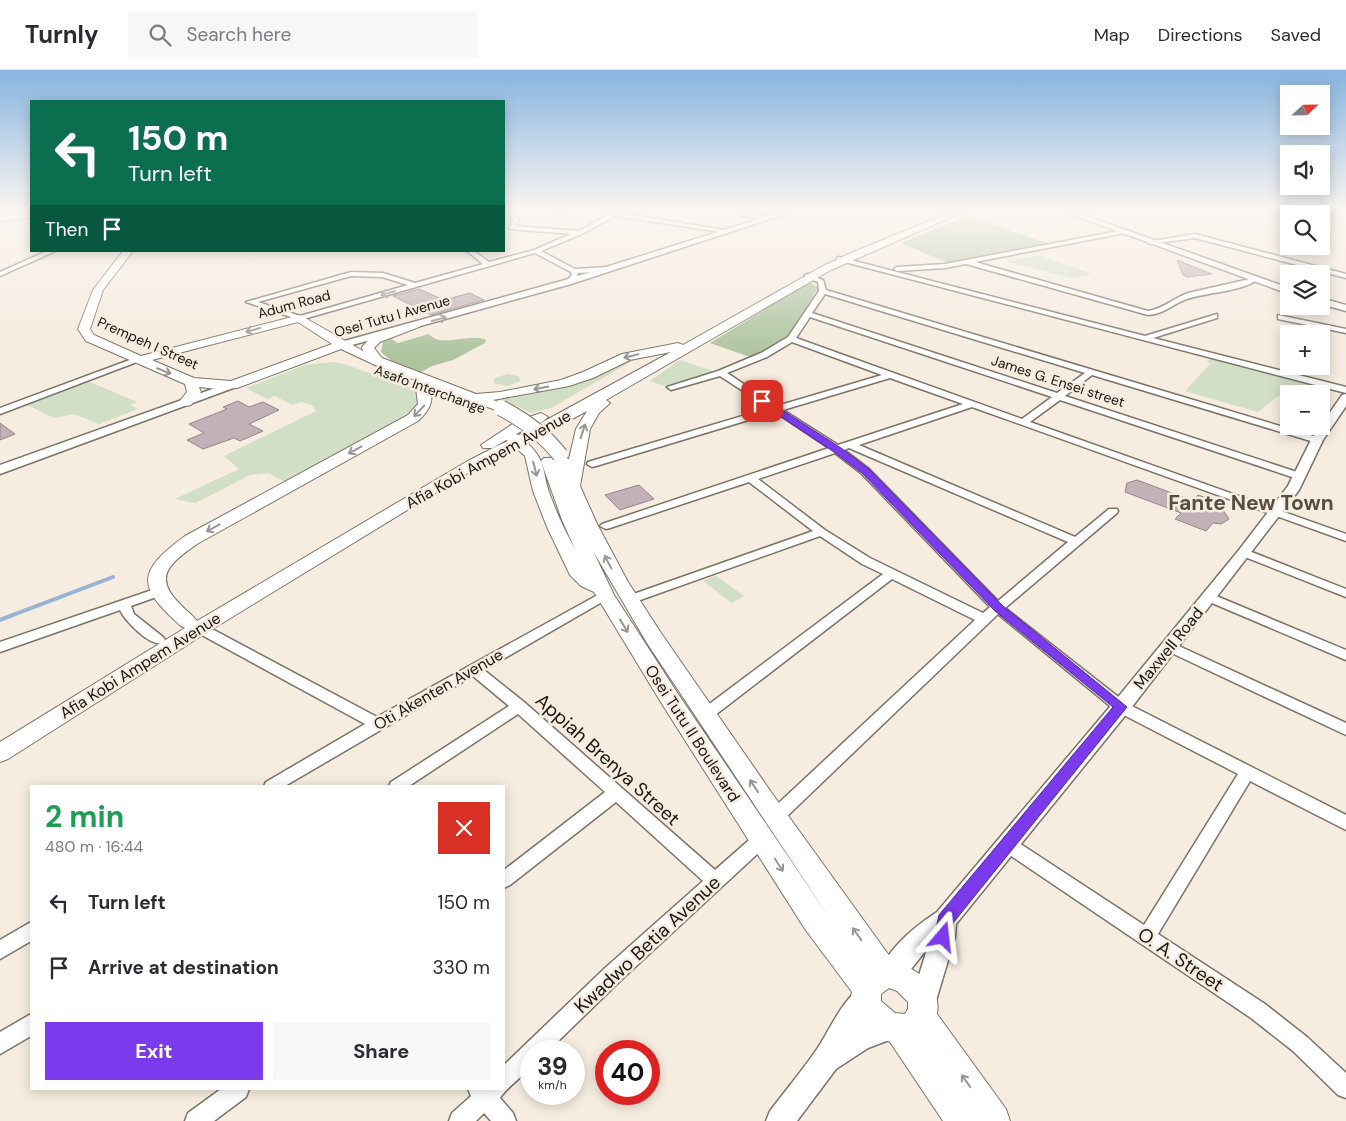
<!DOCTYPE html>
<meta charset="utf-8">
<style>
:root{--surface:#fff;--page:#f7f7f7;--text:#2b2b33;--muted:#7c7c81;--line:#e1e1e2;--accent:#7c3aed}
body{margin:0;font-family:"DM Sans",sans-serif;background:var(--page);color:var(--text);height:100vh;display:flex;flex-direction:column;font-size:19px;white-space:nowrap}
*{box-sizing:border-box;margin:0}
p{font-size:16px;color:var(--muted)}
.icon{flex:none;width:28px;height:28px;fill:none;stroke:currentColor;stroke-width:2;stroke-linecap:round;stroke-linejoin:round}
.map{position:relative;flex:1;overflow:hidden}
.details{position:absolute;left:30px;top:715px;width:475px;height:305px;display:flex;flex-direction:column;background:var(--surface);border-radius:0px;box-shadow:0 2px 12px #0003}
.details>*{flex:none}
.hud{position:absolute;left:30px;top:30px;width:475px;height:152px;border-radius:0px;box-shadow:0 2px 12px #0003;background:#0b6e4f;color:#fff;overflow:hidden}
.needle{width:32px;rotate:68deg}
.fabs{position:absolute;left:1280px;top:15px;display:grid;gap:10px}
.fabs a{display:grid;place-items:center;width:50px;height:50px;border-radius:0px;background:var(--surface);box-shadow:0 2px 12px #0003;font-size:25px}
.speed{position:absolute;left:520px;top:970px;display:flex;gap:10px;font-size:25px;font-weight:700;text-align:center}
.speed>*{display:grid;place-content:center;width:65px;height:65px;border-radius:50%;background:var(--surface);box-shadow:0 2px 12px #0003;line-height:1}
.speed small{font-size:12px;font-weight:400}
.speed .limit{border:8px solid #d22;background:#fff;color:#111}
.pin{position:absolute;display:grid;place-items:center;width:42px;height:42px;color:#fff;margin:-21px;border-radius:10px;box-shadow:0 2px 8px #0006}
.me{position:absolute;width:55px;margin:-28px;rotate:17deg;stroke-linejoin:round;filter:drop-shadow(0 0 4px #0008)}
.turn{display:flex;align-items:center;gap:18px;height:105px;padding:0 15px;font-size:22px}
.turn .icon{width:65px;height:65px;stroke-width:2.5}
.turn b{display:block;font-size:35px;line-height:42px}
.then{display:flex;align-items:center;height:48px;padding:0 15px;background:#0003;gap:10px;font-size:19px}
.round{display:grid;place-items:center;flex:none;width:52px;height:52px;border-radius:0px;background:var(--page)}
.summary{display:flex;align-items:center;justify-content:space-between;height:85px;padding:0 15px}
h1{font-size:30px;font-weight:700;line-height:38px;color:#1e9e55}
.action{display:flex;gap:10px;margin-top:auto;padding:10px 15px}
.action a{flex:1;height:58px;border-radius:0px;background:var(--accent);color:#fff;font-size:20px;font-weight:700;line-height:58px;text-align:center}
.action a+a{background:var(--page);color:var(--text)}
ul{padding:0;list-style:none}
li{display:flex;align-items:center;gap:15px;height:65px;padding:0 15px}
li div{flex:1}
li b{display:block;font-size:19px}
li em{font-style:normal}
header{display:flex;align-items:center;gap:30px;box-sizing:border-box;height:70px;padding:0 25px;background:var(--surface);border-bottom:1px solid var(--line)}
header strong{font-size:24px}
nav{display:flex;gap:28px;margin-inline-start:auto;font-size:18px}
.search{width:350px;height:45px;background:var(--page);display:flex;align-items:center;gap:12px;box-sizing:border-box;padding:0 18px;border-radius:0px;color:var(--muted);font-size:19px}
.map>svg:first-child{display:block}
</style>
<header>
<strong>Turnly</strong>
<div class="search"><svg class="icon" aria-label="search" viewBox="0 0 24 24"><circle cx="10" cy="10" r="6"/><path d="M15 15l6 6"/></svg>Search here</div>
<nav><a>Map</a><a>Directions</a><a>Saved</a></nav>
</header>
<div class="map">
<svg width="1346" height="1051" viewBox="0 0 1346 1051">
<rect width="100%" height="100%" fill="#f6ecdf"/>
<!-- green -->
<g fill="#d0dfc6">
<polygon points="1037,185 1092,204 1072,208 1008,192"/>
<polygon points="641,286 551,338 532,343 500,329 561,317 617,292"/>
<path d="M1211 288 1314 315 1330 324 1321 340V324C1309 324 1292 321 1281 325 1278 325 1263 339 1258 342L1185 321 1211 293 1207 292Z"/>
<polygon points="680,290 713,301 664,316 650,311"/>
<polygon points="334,292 344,294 411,318 417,324 417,334 408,343 285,412 269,403 250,405 195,433 175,429 239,399 224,386 316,341 312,335 301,332 292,335 275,326 267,329 246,318 305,295"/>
<polygon points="507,304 518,306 521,311 507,316 493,313 495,308"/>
<polygon points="90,312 137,332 130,335 138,339 99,354 74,344 54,348 27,335"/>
<polygon points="716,506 744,526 732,533 703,511"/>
</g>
<!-- forest -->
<g fill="#adc49f">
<polygon points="967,146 1049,174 950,194 901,173"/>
<polygon points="810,212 818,218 793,260 785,269 750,287 710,273"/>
<path d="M429 264C441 279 470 262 486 270L485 273 453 290 432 296 421 302 392 291 381 282 384 269 392 266 396 267 391 269 398 273Z"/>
</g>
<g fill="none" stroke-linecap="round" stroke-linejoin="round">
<!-- stream -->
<polyline stroke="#97b3d5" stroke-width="4" points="0,550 113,507"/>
</g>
<!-- building -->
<g fill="#c2b1b7" stroke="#95858b">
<polygon points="1177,190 1212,204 1187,207 1183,205"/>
<polygon points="419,219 444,230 470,223 484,230 431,245 393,226"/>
<polygon points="238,331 249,337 263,332 279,340 249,354 263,361 240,371 234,368 203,379 187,370 204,363 189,354 227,339 223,337"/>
<polygon points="0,353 15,364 0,370"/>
<polygon points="1137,410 1193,431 1198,425 1227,435 1223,440 1229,449 1221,454 1213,453 1206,461 1175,449 1181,443 1125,422 1127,413"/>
<polygon points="639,415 654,429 620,440 605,425"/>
</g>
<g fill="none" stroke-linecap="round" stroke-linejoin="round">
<!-- minor casing -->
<g stroke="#7c7367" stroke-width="3">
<g id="minor">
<path d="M508 139H514L519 149 515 156 579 161 619 139H626L620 143 730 161 727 163 615 146 582 164 541 181 575 199 607 197 610 199 607 201 578 203 577 206 568 214 565 212 572 205 571 202 535 183 300 250 246 232 351 202 383 203 415 213 483 194 467 181H474L489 192 534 180 571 164 509 159 513 149ZM351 206 382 207 408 215 300 246 258 232Z"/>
<polygon points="560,139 566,139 561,144 557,144"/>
<polygon points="739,142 767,146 770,148 767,150 737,145"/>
<path d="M1123 160 1125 163 975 192 1148 241C1163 239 1174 228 1188 223L1254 208 1257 210C1240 222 1207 222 1187 229 1172 234 1165 244 1148 245L966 194 945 198 897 201 894 199 897 197 945 194Z"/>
<polygon points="1195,164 1346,204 1346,208 1195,168 1150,174 1147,172"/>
<polygon points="47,181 56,181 0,206 0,202"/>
<polygon points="839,187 1145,266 1217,244 1217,248 1153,268 1346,317 1346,323 837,190 837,188"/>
<path d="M807 204 823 210 826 220 1320 368 1322 370 1320 372H1314L1092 305 1065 326 1303 404 1304 406 1299 409 1295 408 1060 330 1030 352 1346 464V471L972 337 859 375 1075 467 1109 439H1117L1118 441 1117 443 1005 538 1126 633 1346 745V760L1250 711 1158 864 1265 934 1307 967 1346 1003V1028L1338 1025 1293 981 1251 948 1001 779 999 774 1001 769 1007 767 1013 769 1144 855 1238 704 1116 641 998 544 781 752 775 754 769 752 767 747 769 742 975 550 892 509 710 649 705 650 700 649 698 645 700 641 883 504 862 494 820 466 629 534 623 530 625 527 813 461 749 412 610 458 606 459 600 456 602 454 829 378 775 342 596 396 592 397 587 394 588 392 769 338 720 306 671 320 667 317 718 301 761 283 788 267 819 221 818 212 805 207V205ZM825 224 1085 303 1057 323 812 243ZM810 247 1052 327 1022 349 796 268ZM792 272 882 305 777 336 727 303 767 287ZM890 308 963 334 838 375 783 340ZM849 378 1068 472 998 531 869 399 844 380ZM835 383 861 403 990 537 983 543 870 488 825 460 758 409Z"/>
<polygon points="1278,245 1346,259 1346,263 1278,249"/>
<polygon points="135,288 142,290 0,344 0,338"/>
<polygon points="1244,479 1346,519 1346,527 1240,485 1238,483"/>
<path d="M158 518 164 522 162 525 131 536 134 544 163 567 165 570 163 573C150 577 125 551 120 540L0 582V572Z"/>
<path d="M605 521 611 525 609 528 484 600 524 632 715 800 756 764 762 762 768 764 770 769 768 774 619 912 548 981H531V997C522 1007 506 1018 500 1028L513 1043 516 1051H491L484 1043 476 1051H449L452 1043 471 1026 468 1019H504V995L605 898 703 811 616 732 510 815 504 818V800L605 722 518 644 409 716H389L391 712 509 636 473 606 285 716H264L266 712 365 654 187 557 185 554 192 550 197 551 377 647Z"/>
<polygon points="1209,523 1346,580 1346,590 1205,530 1203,527 1205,524"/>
<polygon points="1168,571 1346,653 1346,665 1163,579 1161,576 1163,573"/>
<polygon points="31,852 31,871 0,889 0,870"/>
<polygon points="31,944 31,966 0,984 0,962"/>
<polygon points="221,1019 249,1019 246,1027 214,1051 185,1051 188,1043"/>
</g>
</g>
<!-- tertiary casing -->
<g stroke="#7c7367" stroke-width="3">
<g id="tertiary">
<polygon points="790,139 801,139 571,214 345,277 341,278 336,275 337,273 565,210"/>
<polygon points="1057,139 1067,139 1289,218 1289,224"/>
<polygon points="1321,228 1346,235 1346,241 1321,234"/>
<polygon points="232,312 238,315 236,317 0,404 0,395"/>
<path d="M1346 324V336L1323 370 1299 420 1128 642 956 854 955 867 932 944 923 948 914 944 910 935 927 879 900 913 891 916 882 913 878 904C889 878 914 857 937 842L1114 632 1239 480 1288 416 1311 370 1342 325Z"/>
<path d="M866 915 875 919 879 928 864 953 888 945 897 949 901 958 897 967 868 978 836 999 797 1051H766L770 1041C785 1021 801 1002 815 982 829 963 843 925 866 915Z"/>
</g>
</g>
<!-- secondary casing -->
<g stroke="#7c7367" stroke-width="2">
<g id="secondary">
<path d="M959 139H970L831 200 606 330 610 333 599 343 590 359 580 416 597 454 628 512 661 563 771 722 893 891C917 899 942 915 937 944L1006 1039 1010 1051H943L890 972 866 960 858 949 851 926 852 922 805 859 662 634 594 522 581 516 570 505 547 457 533 421 525 386 516 378 476 398 206 563 8 689 0 692V672L185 558 181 556C137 517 136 502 185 466L408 345 418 334 416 318 418 315H428C436 330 429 341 418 351L197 474C172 492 151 506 180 534 185 540 192 544 197 551L466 392 493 378H483L481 375 517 351 541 343 548 347C541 355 526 358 516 364L519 365 671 282 630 290 593 308 569 316 493 330 506 335 508 338 501 342 375 295 341 279 237 318 217 319 199 317 201 322 191 335 186 336 179 332 187 322 185 314 86 271 78 259 93 220 123 181H133L103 220 90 259 94 265 141 286 300 245 363 281 362 277 372 266 415 252 421 255 419 257 380 272 374 278 382 288 476 324 500 322 561 310 583 302 622 284 678 273 683 275 823 196 853 182ZM298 252 332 274 231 311 194 308 152 290ZM587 341 576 359 569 389 564 387 557 391 554 388H544L541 391 562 450 575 479C565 461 556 442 549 422 542 400 546 390 527 373ZM506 370 508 371 493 378ZM593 481 647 573 829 847 678 624 614 525ZM889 918 897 921 908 932V939L905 944 895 943 881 931V924Z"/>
<polygon points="31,142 31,148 0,151 0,145"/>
</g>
</g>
<!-- minor -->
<use href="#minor" fill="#fff" fill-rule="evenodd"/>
<!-- tertiary -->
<use href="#tertiary" fill="#fff" fill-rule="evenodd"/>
<!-- secondary -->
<use href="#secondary" fill="#fff" fill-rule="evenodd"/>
<!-- secondary-bridge casing -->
<g stroke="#7c7367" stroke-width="17" stroke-linecap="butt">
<path id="secondary-bridge" d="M501 338C524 350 544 364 560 385"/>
</g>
<!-- secondary-bridge -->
<use href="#secondary-bridge" stroke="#fff" stroke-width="15"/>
</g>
<!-- one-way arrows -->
<defs><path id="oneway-shaft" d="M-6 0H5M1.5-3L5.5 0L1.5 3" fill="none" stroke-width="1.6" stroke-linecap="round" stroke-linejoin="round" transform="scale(1.25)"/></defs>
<g stroke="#989694">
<use href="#oneway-shaft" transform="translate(388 223) rotate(164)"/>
<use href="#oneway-shaft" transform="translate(439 249) rotate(-15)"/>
<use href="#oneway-shaft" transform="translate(253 260) rotate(165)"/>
<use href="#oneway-shaft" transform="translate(631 286) rotate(166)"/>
<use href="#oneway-shaft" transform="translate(164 301) rotate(22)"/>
<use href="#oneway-shaft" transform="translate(541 318) rotate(169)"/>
<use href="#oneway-shaft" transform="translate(419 341) rotate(134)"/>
<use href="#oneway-shaft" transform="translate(583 361) rotate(-72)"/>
<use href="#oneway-shaft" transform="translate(355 380) rotate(151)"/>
<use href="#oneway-shaft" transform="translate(535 399) rotate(76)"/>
<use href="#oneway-shaft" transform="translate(213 458) rotate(151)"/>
<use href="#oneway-shaft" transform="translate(608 492) rotate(-118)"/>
<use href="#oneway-shaft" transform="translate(624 556) rotate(58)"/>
<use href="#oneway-shaft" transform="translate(754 716) rotate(-124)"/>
<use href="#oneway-shaft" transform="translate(779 795) rotate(57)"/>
<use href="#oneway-shaft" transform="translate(857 864) rotate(-125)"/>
<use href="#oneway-shaft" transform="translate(966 1011) rotate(-125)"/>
</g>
<!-- sky -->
<linearGradient id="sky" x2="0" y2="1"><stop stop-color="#87b4e0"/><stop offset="0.49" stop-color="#fbf6f1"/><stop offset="1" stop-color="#fbf6f1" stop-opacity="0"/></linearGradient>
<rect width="1346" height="286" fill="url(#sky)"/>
<!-- route -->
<polygon fill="#7c3aed" stroke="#51269a" points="759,329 765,329 841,378 869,399 1003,536 1127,637 953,853 949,872 943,875 937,872 934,867 939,845 1113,637 995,541 862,403 834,382 759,332"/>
<g text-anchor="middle" stroke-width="5" stroke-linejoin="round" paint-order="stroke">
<!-- far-street labels -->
<g font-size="14" fill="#191511" stroke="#f6ecdf">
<text transform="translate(294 234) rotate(-15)" y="5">Adum Road</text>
<text transform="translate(392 246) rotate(-16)" y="5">Osei Tutu I Avenue</text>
<text transform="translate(148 273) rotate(24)" y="5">Prempeh I Street</text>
<text transform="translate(1058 311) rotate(18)" y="5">James G. Ensei street</text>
<text transform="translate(430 319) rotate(20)" y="5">Asafo Interchange</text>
</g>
<!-- street labels -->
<g font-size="16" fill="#191511" stroke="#f6ecdf">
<text transform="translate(488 389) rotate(-29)" y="6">Afia Kobi Ampem Avenue</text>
<text transform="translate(1168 578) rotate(-51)" y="6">Maxwell Road</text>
<text transform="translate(140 595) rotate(-32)" y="6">Afia Kobi Ampem Avenue</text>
<text transform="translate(438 619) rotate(-30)" y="6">Oti Akenten Avenue</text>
<text transform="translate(693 663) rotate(57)" y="6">Osei Tutu II Boulevard</text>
</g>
<!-- near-street labels -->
<g font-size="19" fill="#191511" stroke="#f6ecdf">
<text transform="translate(608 689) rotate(42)" y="7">Appiah Brenya Street</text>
<text transform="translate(647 874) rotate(-43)" y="7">Kwadwo Betia Avenue</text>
<text transform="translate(1181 889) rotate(34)" y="7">O. A. Street</text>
</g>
<!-- district labels -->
<g font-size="21" font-weight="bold" fill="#564e43" stroke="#f6ecdf">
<text x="1251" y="440">Fante New Town</text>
</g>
</g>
</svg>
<div class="fabs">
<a><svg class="needle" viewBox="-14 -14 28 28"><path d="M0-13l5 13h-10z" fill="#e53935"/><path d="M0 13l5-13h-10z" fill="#7c7c81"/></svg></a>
<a><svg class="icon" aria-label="sound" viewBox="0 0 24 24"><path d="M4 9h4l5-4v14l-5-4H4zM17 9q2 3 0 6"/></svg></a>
<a><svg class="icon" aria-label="search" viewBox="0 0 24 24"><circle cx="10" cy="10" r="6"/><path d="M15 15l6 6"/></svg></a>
<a><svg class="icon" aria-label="layers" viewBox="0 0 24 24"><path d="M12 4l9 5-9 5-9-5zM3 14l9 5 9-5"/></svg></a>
<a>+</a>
<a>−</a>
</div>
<div class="speed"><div>39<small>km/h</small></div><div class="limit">40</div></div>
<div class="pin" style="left:762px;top:331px;background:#d93025"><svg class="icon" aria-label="arrive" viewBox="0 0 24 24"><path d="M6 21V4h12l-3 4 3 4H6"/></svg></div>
<svg class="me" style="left:943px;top:867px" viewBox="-20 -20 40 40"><path d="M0-17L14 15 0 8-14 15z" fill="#7c3aed" stroke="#fff" stroke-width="4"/></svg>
<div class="hud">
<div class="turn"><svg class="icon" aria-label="left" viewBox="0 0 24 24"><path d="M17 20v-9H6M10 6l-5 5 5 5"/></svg><div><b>150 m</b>Turn left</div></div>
<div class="then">Then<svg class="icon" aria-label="arrive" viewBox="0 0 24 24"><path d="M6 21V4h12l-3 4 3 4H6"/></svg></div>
</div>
<section class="details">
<div class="summary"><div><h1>2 min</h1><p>480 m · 16:44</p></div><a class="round" style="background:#d93025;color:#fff"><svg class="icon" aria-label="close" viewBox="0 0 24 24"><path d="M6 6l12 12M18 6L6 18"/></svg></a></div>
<ul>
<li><svg class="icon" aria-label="left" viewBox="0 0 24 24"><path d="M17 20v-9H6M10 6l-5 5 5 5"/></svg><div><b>Turn left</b></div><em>150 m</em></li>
<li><svg class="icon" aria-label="arrive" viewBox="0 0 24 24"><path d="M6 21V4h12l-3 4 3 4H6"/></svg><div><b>Arrive at destination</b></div><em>330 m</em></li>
</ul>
<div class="action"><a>Exit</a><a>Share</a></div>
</section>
</div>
